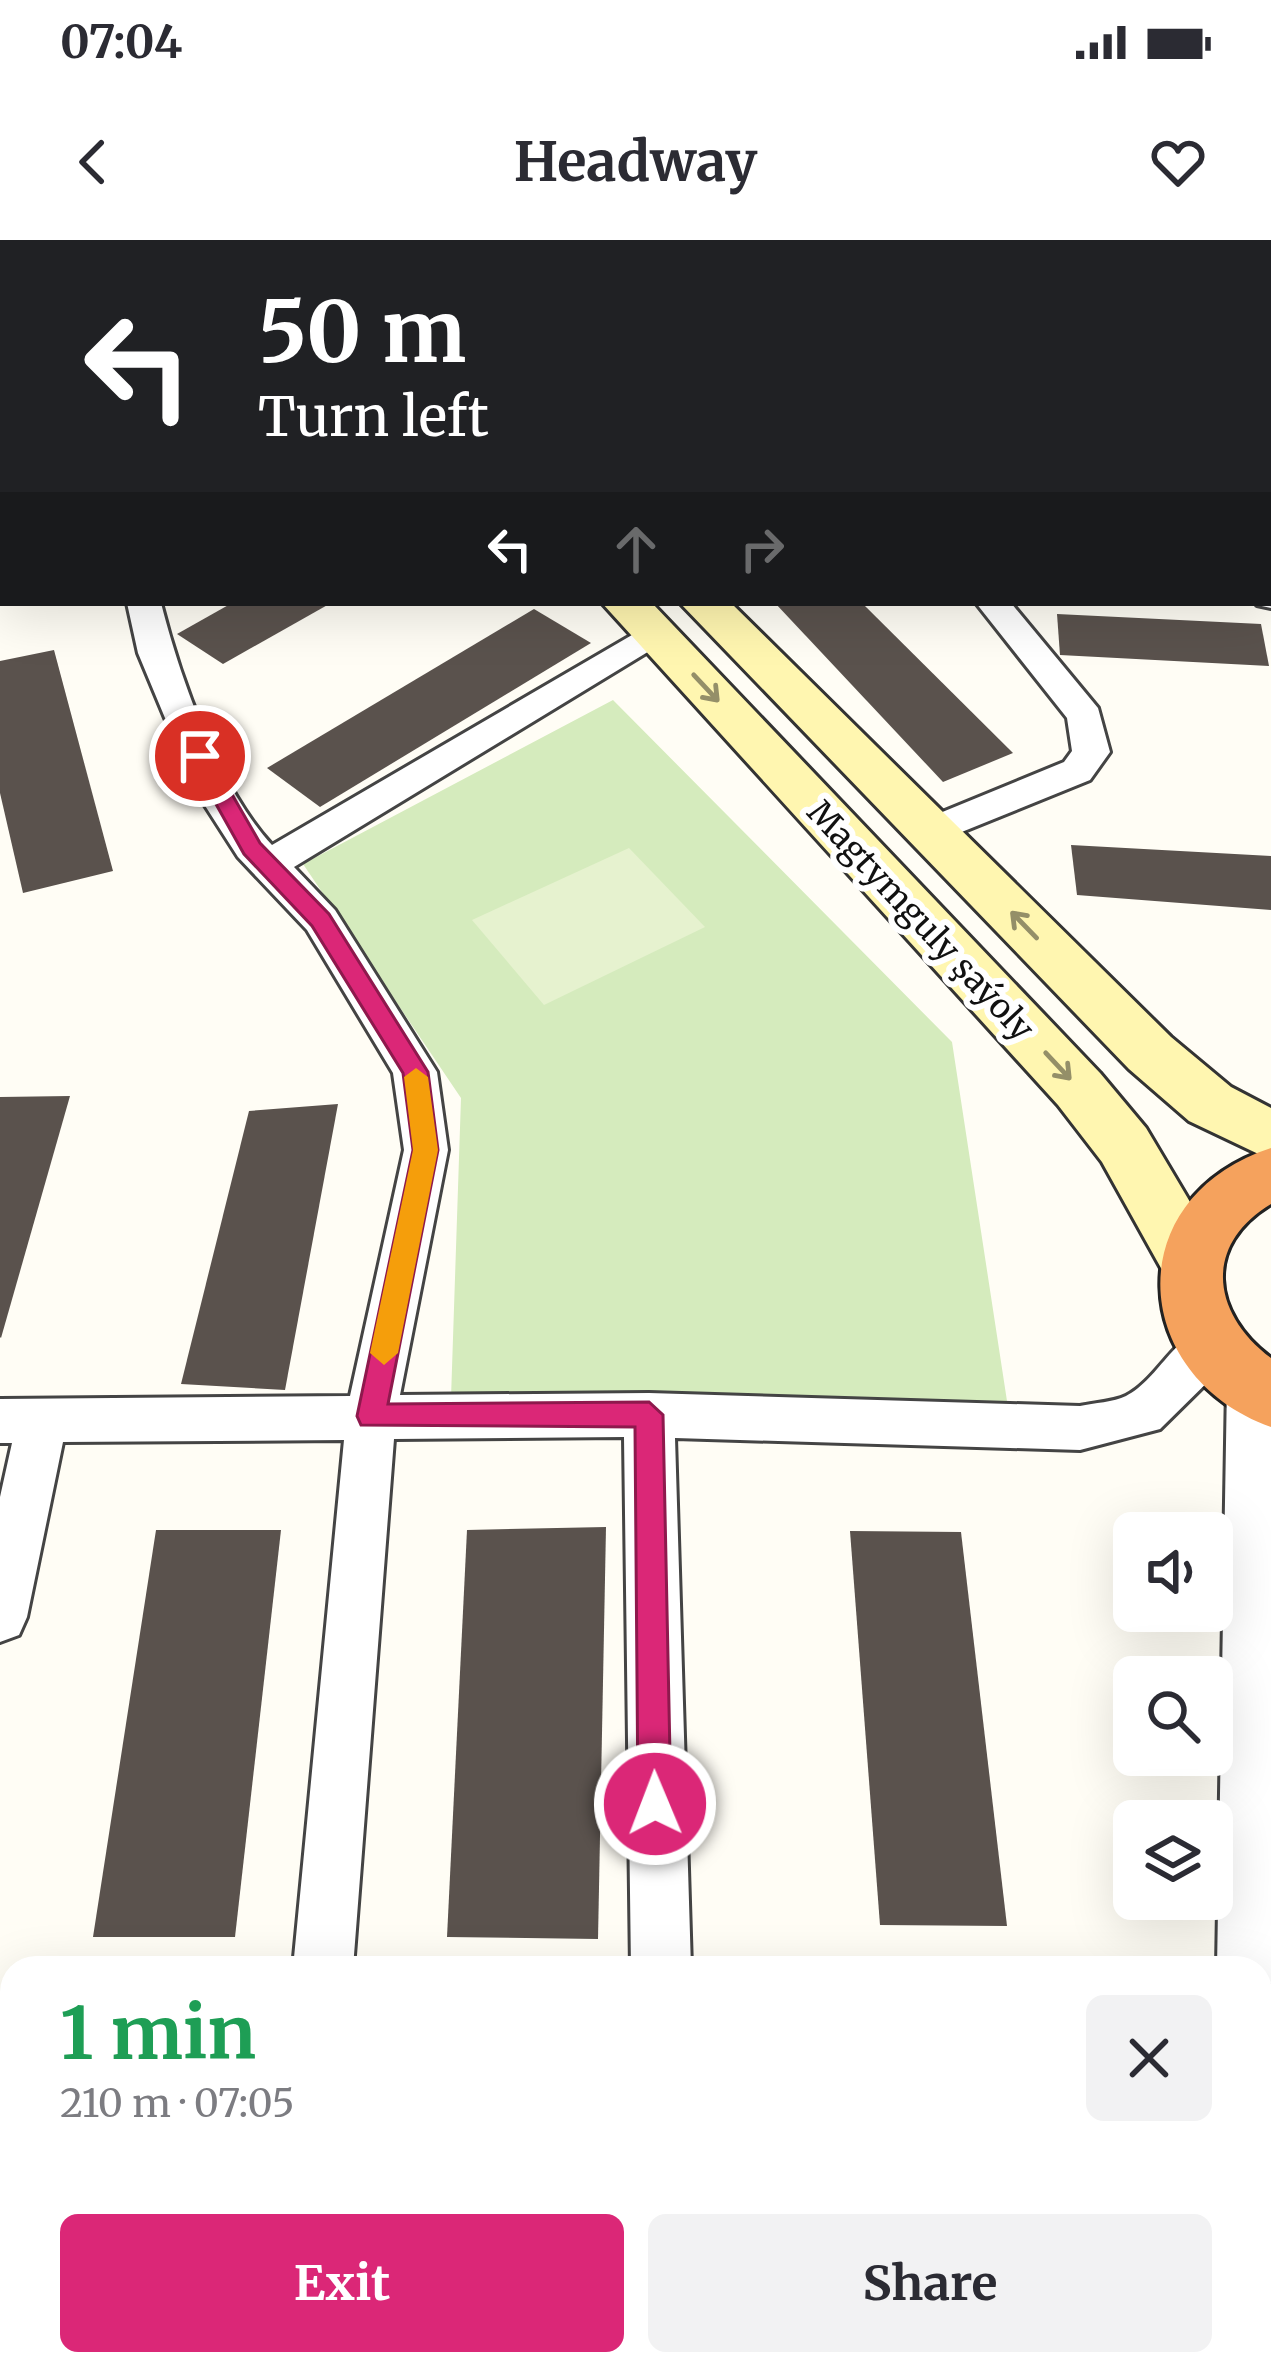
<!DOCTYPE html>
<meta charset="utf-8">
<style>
:root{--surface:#fff;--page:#f2f2f3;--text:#2b2b33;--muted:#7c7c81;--accent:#db2777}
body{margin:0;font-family:Merriweather,serif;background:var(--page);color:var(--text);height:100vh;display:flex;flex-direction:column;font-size:45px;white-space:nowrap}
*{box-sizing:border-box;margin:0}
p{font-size:39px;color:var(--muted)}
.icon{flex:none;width:66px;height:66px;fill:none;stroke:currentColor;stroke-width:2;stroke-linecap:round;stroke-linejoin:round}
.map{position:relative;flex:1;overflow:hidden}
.side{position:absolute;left:0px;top:1716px;width:1272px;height:420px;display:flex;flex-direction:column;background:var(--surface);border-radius:36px 36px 0 0;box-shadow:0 12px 48px #0002}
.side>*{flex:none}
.top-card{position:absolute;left:0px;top:0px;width:1272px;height:366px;box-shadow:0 12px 48px #0002;background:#202124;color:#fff;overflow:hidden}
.fabs{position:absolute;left:1113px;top:1272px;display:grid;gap:24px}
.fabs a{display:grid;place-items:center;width:120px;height:120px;border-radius:18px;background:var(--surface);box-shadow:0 12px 48px #0002;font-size:60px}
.pin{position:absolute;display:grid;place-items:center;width:102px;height:102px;color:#fff;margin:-51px;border:6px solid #fff;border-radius:50%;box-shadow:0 3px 12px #0007}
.me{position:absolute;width:132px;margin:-66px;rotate:359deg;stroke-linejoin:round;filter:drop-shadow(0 0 9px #0008)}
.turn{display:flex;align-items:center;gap:42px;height:252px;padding:0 60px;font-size:54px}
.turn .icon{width:156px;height:156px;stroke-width:2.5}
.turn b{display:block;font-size:84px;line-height:102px}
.lanes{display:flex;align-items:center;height:114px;padding:0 60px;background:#0003;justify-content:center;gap:60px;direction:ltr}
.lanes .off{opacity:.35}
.round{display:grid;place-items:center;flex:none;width:126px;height:126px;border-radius:18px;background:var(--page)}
.headline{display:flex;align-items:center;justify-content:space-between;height:204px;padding:0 60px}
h1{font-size:72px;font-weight:700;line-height:90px;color:#1e9e55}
.button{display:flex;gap:24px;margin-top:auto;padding:24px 60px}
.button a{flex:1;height:138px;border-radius:18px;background:var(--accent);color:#fff;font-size:48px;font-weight:700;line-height:138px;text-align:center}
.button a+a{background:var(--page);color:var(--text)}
.status{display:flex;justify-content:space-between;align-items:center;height:84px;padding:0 60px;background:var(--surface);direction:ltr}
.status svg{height:33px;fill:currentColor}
header{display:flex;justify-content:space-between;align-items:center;height:156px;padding:0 60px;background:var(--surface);font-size:54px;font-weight:700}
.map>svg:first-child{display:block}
</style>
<div class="status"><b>07:04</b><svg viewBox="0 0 49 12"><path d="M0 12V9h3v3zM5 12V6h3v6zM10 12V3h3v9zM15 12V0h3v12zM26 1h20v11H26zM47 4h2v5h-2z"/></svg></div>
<header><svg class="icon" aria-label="back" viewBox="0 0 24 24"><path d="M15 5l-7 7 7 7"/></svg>Headway<svg class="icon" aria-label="heart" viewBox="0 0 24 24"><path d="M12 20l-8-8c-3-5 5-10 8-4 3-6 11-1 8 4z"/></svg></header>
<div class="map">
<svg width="1271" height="2136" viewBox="0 0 1271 2136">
<rect width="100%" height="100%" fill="#fffdf5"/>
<!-- green -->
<polygon fill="#d5ebbd" points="613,460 952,802 1007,1161 451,1158 461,858 303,624"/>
<!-- pitch -->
<polygon fill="#e6f2cf" points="629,608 705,687 544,765 472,680"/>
<!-- building -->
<g fill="#5a524d">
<polygon points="232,363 331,363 223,424 177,394"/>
<polygon points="775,363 862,363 1013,513 943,542"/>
<polygon points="534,369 591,403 320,567 267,528"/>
<polygon points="1057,374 1261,384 1269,426 1060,415"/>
<polygon points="54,410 113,631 23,653 0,553 0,421"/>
<polygon points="1071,605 1271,616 1271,670 1077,655"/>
<polygon points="70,856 1,1098 0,1097 0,857"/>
<polygon points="338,864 285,1150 181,1144 249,871"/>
<polygon points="606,1287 598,1699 447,1697 467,1290"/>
<polygon points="156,1290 281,1290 235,1697 93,1697"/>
<polygon points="850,1291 961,1292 1007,1686 880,1685"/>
<polygon points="13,2124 167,2124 165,2136 11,2136"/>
<polygon points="541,2124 692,2124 697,2136 546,2136"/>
</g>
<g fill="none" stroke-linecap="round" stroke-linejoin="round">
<!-- street casing -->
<g stroke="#444" stroke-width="6">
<g id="street">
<polygon points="592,0 621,0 623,3 594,3"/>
<polygon points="958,0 989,0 956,3"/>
<rect x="0" y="65" width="3" height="18"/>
<rect x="1269" y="114" width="2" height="18"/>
<rect x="0" y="171" width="3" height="18"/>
<rect x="0" y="334" width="3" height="20"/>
<polygon points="1269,348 1271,368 1257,365 1269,363"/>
<path d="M127 363H161C180 438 219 548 272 605L644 388 656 385 674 396 294 627 335 670 437 832 448 910 400 1155 649 1153 1080 1166C1094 1163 1114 1162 1126 1156 1164 1137 1183 1072 1231 1089L1238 1104 1231 1119 1160 1189 1080 1210 675 1198 691 1728H631L624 1197 394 1199 353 1728H293L344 1200 63 1202 27 1377 19 1395 0 1402V1257L12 1203H0V1159L350 1156 404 910 393 833 307 690 238 617 195 550 138 413Z"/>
<polygon points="976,363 1011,363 1098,468 1110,512 1090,540 932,604 918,600 913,591 918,582 1064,522 1072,511 1067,478"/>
<polygon points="1252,1124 1271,1133 1271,1743 1260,1753 1260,1728 1217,1728 1227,1145 1235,1130"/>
<polygon points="1260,2097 1271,2109 1271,2136 1209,2136 1209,2124 1260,2124"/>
<polygon points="255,2124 323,2124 322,2136 254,2136"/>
</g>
</g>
<!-- secondary casing -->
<g stroke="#333" stroke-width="6">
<g id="secondary">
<polygon points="280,0 319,0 321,3 282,3"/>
<polygon points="347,0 385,0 387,3 349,3"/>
<polygon points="602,363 652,363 1100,833 1146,888 1212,999 1221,1018 1212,1037 1189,1045 1166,1037 1102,922 1058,865"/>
<polygon points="680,363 731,363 1171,797 1231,847 1271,868 1271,920 1189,881 1129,829"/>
</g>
</g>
<!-- highway casing -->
<g stroke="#222" stroke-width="6">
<path id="highway" d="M1271 908V964C1203 1005 1211 1073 1271 1118V1187C1129 1136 1118 958 1271 908Z"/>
</g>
<!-- street -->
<use href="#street" fill="#fff" fill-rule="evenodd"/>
<!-- secondary -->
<use href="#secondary" fill="#fff6b0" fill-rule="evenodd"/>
<!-- highway -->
<use href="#highway" fill="#f5a25d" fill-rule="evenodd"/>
</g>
<!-- one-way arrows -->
<defs><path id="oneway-shaft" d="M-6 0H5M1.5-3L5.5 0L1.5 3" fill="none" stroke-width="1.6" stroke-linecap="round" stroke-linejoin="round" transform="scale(3)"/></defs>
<g stroke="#948f68">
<use href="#oneway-shaft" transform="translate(706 448) rotate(47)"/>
<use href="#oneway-shaft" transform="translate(1024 685) rotate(-134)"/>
<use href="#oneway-shaft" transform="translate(1058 826) rotate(47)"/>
</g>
<!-- route -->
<polygon fill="#db2777" stroke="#8e194d" stroke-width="3" points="192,511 207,511 260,603 329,674 428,832 438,910 388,1164 649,1162 663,1175 671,1564 666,1575 655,1580 643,1575 638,1564 635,1187 361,1185 357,1176 413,910 403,833 312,686 244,614 189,516"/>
<!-- slow -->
<polygon fill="#f59e0b" points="416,828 428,837 438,910 398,1113 384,1125 370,1113 413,910 404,837"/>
<g text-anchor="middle" stroke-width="12" stroke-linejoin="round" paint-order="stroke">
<!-- street labels -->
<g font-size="33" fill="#111" stroke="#fff">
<text transform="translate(921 680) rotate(47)" y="12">Magtymguly şaýoly</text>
</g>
</g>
</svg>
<div class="fabs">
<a><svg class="icon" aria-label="sound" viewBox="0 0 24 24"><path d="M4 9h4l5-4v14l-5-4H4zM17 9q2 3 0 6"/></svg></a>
<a><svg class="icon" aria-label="search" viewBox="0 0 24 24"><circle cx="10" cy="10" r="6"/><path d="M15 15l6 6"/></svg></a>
<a><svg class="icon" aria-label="layers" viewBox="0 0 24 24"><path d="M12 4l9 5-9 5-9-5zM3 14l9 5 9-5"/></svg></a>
</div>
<div class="pin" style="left:200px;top:516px;background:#d93025"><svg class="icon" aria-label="arrive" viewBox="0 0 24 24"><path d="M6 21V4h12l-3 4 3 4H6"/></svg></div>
<svg class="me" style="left:655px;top:1564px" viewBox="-20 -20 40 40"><circle r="17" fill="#db2777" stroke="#fff" stroke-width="3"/><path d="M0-11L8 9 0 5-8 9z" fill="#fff"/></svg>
<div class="top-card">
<div class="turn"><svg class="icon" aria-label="left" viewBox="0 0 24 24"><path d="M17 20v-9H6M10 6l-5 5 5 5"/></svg><div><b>50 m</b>Turn left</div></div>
<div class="lanes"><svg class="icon" aria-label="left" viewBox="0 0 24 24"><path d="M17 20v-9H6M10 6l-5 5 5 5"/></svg><svg class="icon off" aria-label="ahead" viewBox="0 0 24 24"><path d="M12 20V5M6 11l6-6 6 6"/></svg><svg class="icon off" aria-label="right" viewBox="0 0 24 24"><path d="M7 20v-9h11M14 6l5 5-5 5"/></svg></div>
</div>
<section class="side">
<div class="headline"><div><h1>1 min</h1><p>210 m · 07:05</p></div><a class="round"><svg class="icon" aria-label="close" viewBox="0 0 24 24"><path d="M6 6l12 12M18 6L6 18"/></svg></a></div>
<div class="button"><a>Exit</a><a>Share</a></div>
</section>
</div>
